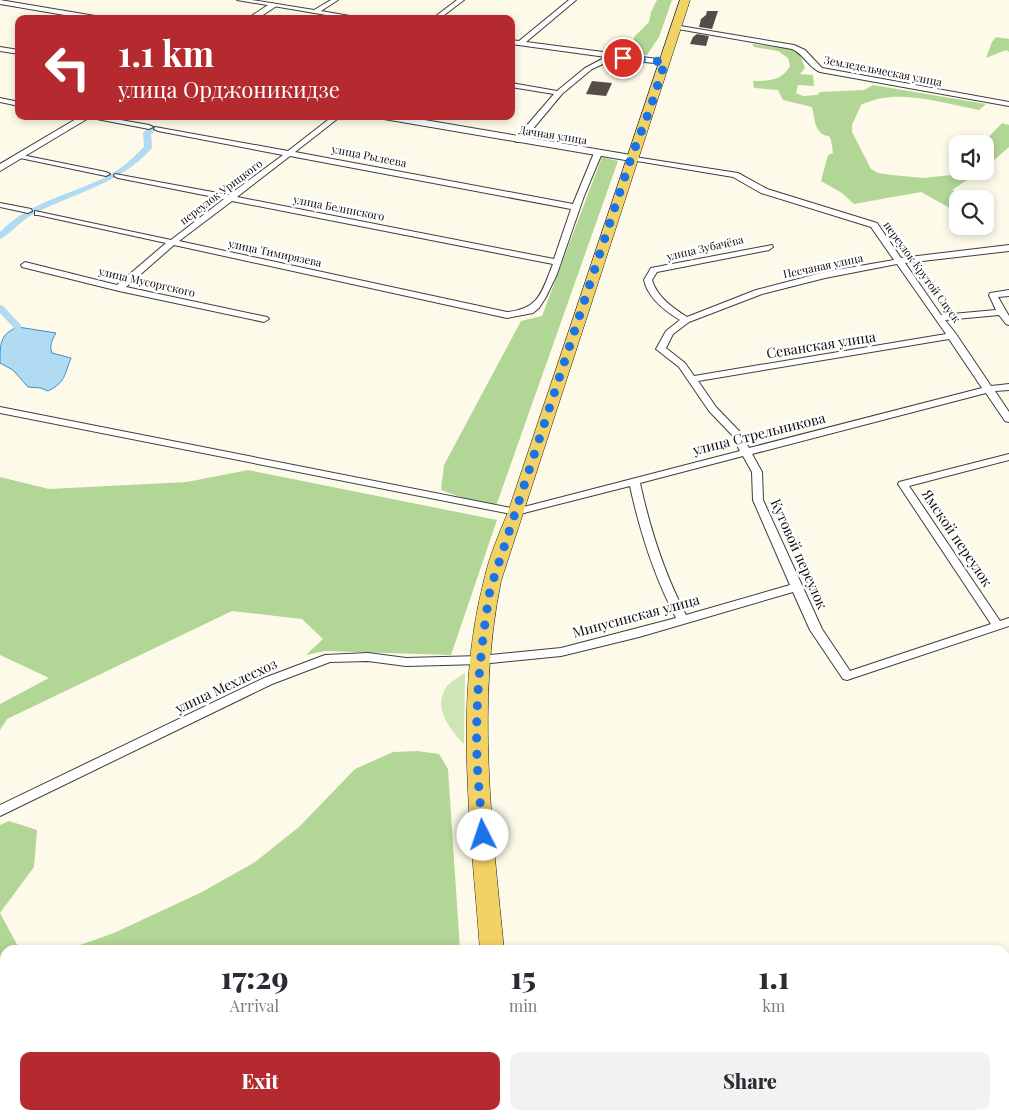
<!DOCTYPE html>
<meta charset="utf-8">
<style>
:root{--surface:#fff;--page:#f2f2f3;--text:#2b2b33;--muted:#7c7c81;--accent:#b42a2f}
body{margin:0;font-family:"Playfair Display",serif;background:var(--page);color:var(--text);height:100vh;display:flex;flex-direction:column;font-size:19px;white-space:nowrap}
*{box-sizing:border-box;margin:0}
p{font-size:16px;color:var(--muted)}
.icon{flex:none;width:28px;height:28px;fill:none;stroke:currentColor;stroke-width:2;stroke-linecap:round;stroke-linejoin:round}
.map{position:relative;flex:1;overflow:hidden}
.details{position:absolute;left:0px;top:945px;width:1010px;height:175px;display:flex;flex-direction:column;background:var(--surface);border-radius:15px 15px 0 0;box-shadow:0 2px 8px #0003}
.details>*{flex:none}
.hud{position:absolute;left:15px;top:15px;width:500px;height:105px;border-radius:10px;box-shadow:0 2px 8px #0003;background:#b42a2f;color:#fff;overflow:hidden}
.buttons{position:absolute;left:949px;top:135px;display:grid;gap:10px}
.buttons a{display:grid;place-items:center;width:45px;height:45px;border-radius:10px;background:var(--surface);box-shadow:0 2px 8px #0003;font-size:25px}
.pin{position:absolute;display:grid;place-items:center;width:42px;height:42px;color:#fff;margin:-21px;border:2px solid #fff;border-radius:50%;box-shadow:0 1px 5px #0007}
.me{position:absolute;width:55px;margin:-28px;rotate:356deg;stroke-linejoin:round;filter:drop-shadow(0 0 4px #0008)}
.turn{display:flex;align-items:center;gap:18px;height:105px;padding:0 20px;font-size:22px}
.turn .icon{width:65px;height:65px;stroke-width:2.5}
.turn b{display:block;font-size:35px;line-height:42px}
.eta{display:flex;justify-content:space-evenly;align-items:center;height:85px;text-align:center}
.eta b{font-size:30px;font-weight:800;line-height:35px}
.primary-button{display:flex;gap:10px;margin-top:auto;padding:10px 20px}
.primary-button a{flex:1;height:58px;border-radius:10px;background:var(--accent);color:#fff;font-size:20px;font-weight:800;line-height:58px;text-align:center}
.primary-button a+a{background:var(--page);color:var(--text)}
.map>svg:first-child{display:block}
</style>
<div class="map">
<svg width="1009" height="1120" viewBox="0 0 1009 1120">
<rect width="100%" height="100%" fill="#fefae9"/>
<!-- green -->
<path fill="#cee6b6" d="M465 673 464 744C452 732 434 710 444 691 448 682 458 678 465 673Z"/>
<!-- forest -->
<g fill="#b2d696">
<polygon points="657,0 672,0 659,37 647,55 626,57 635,36 649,22 651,12"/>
<polygon points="996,37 1009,39 1009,52 1006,50 986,58 992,42"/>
<path d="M752 44 789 49 799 52 805 68 800 74 813 75 814 86 798 85 796 93 803 96 817 95 820 92 864 90 873 85 986 104 979 110C941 103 897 87 861 105L852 125V132L871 169 878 173 892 175 923 178 951 175 957 168 958 171H981L952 190 966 199H958L957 212 921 192 854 204 842 193 821 181 828 155 833 153 831 140 829 136C814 135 815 118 812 107L783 100 778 90 754 88 753 81C768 81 782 81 790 66L788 58 778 51 754 47Z"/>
<polygon points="1002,123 1009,125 1009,147 985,168 985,144 982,144"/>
<polygon points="602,157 618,161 496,506 463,498 441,490 444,465 521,321 542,316"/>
<polygon points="248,470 497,520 451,655 325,651 306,655 323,639 302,619 232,611 7,719 0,730 0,704 49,678 0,655 0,477 49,489 187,482"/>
<polygon points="417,751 439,754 448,769 460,950 66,950 114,933 202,892 255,862 299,827 355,769 393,752"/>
<polygon points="9,821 37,830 34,867 0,913 20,950 5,950 5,1088 0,1089 0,825"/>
<polygon points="194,1115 471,1115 472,1120 193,1120"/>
</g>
<!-- water -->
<path fill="#b1daf3" stroke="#3b8ec7" d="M18 327 56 333C52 340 49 345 52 353L71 358C64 375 66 382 48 391L41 388 28 387 13 370 0 363C0 343 0 334 18 327Z"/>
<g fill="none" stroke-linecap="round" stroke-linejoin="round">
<!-- canal -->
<g fill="#b1daf3" fill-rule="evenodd">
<path d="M152 125 159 127 151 134 152 148C120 185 72 193 30 216 20 222 8 236 0 239V232C29 202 72 194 108 176 122 168 133 158 144 147L143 133Z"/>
<polygon points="0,305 3,306 21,325 21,329 15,329 0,313"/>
</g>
<!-- river -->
<g fill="#b1daf3" fill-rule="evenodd">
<polygon points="1009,994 1009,1016 1005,1018 1005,996"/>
<polygon points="862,1115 894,1115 891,1120 859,1120"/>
</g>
</g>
<!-- building -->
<g fill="#534c48">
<polygon points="707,11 718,11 712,29 699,27 701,19 706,15"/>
<polygon points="697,34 709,36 706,46 690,44 693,37"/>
<polygon points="592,81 612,83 606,96 586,94"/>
</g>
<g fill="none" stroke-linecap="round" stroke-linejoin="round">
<!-- minor casing -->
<g stroke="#3e3e3e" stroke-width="2">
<g id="minor">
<polygon points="0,0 101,17 104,19 88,19 0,4"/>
<polygon points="237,0 252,0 314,10 331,0 338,0 321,11 367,19 350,19"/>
<polygon points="457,0 464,0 439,19 432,19"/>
<polygon points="569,0 576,0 526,42 665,60 668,62 665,64 614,59 592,69 562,94 522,142 516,142 516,138 554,94 511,87 511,83 557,91 585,68 606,57 511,44 511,40 519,41"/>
<path d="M674 25 794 45 805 50 822 68 1009 102V106L820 72C808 67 804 54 792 49L672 28V26Z"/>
<polygon points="0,98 19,102 19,106 0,102"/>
<polygon points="81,116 98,116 149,125 153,127 149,129"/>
<path d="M333 116H341L295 152 573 204 594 153 601 151 602 153 584 196 557 274 546 297 539 308 533 313 507 318 174 245 126 287 267 317 269 319 264 322 119 291 22 267 21 265 25 262 117 285 166 243 38 215H35V211L171 240 224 199 118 178 114 176 115 174 229 195 283 155 158 131 154 129 155 127 288 151ZM290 156 571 209 554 259 237 197ZM232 201 553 264C542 291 540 309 507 312L179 241Z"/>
<polygon points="17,154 106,172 110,174 106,176 20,158 16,156"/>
<path d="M628 156 738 173 767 189 877 223 901 258 1009 245V251L905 263 941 315 996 310 989 295 990 293 1009 290V296L998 297 1009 316V325L1006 324 999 315 945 320 956 334 991 386 1009 384V390L995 391 1009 412V422L1005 421 986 393 752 454 762 472 763 500 822 629 850 671 991 624 898 484 899 482 1009 454V460L909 486 1000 621 1009 618V626L847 680 843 679 810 630 793 592 639 637 561 656 481 664 406 666 368 661 330 662 272 684 0 816V805L264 678 325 655 368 653 406 658 481 656 561 648 676 618C654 576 640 532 630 486L516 515 0 413V407L516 509 740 451 732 435 709 411 679 367 656 349 666 331 680 320C665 311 648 298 644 280L651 268 772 245 773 247 769 250 657 272 652 280C657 297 673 308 687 317L756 290 825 272 894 260 871 227 761 193 733 177 631 160 627 158ZM897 264 946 334 694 376 685 363 666 348 673 334 689 322 762 294 825 278ZM949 339 982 388 749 448 740 432 716 407 698 381ZM743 456 752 472 753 500 790 585 686 615C664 573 650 529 640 483Z"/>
<polygon points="0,203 31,209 32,211 28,213 0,207"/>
</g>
</g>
<!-- tertiary casing -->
<g stroke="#3e3e3e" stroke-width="2">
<g id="tertiary">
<polygon points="271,3 278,5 257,19 247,19"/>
<polygon points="0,47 19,50 19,54 0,51"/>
<polygon points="81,116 92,116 0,171 0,164"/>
<polygon points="380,116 401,116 631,155 636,158 631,161 384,119"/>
</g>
</g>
<!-- primary casing -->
<g stroke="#1c1c1c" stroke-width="1">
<g id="primary">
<path d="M680 0H690L501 581C476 703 492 827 504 950H480C471 829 453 700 484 580 489 557 499 534 508 512Z"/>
<polygon points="486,1115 512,1115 513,1120 487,1120"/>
</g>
</g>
<!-- minor -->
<use href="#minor" fill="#fff" fill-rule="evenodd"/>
<!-- tertiary -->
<use href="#tertiary" fill="#fff" fill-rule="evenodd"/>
<!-- primary -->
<use href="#primary" fill="#f3d265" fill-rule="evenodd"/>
</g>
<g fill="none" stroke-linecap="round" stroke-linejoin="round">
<!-- route -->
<path stroke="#1a73e8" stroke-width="9" stroke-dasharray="0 16.2" d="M483 835C481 809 478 784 477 758 475 702 481 645 490 590L631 158 650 109 665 62 623 58"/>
</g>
<g text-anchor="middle" stroke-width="5" stroke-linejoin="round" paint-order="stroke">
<!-- far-street labels -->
<g font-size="11" fill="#0b0b0b" stroke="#fff">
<text transform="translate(883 71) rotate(11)" y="4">Земледельческая улица</text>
<text transform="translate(553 135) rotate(9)" y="4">Дачная улица</text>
<text transform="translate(369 156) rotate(11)" y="4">улица Рылеева</text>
<text transform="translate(221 192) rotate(-37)" y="4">переулок Урицкого</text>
<text transform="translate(339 208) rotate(11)" y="4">улица Белинского</text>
<text transform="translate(705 248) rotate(-13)" y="4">улица Зубачёва</text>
<text transform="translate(275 253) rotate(12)" y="4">улица Тимирязева</text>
<text transform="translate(823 266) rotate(-12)" y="4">Песчаная улица</text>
<text transform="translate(922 272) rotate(54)" y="4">переулок Крутой Спуск</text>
<text transform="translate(147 282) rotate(13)" y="4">улица Мусоргского</text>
</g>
<!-- street labels -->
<g font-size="14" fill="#0b0b0b" stroke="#fff">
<text transform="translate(821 345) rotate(-9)" y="5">Севанская улица</text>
<text transform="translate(759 434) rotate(-14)" y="5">улица Стрельникова</text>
<text transform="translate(957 538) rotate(56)" y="5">Ямской переулок</text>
<text transform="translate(799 554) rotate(66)" y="5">Кутовой переулок</text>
<text transform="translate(636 616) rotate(-15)" y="5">Минусинская улица</text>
<text transform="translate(226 686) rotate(-25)" y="5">улица Мехлесхоз</text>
</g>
</g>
</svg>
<div class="buttons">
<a><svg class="icon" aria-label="sound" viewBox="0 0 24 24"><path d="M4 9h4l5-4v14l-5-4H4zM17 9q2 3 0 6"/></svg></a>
<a><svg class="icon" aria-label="search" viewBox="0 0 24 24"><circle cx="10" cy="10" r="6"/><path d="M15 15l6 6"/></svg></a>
</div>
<div class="pin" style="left:623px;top:58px;background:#d93025"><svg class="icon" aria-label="arrive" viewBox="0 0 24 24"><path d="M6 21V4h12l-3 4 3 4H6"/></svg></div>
<svg class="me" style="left:483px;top:835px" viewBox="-20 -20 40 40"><circle r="19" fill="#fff"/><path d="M0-13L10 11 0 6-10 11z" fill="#1a73e8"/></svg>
<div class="hud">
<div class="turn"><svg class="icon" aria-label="left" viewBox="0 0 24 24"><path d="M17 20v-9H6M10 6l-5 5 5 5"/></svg><div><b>1.1 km</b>улица Орджоникидзе</div></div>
</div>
<section class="details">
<div class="eta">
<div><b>17:29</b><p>Arrival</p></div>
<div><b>15</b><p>min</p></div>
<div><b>1.1</b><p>km</p></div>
</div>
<div class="primary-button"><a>Exit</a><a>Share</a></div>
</section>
</div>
